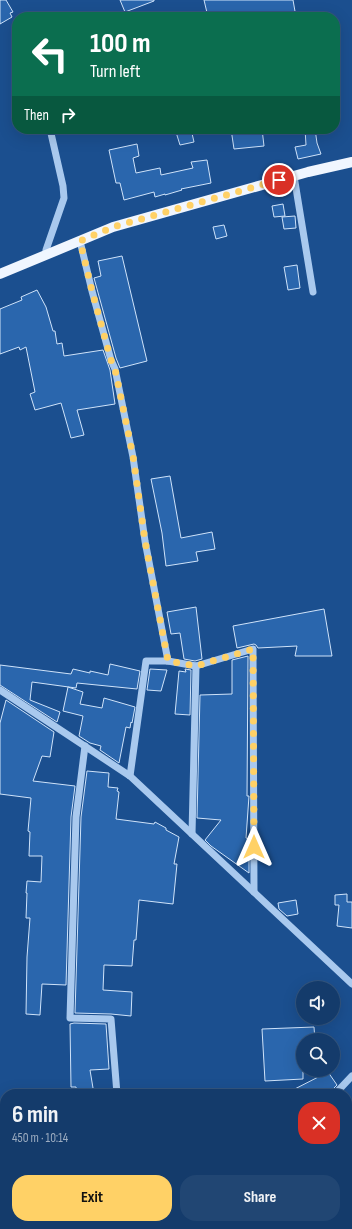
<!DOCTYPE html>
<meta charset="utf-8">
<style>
:root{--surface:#143b6b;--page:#214673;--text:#f1f3f6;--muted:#9dadc1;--line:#33557e;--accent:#ffd166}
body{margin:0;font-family:"Sofia Sans Condensed",sans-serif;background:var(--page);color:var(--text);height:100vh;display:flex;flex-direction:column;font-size:15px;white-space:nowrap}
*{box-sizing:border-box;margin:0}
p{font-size:13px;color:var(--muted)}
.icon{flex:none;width:22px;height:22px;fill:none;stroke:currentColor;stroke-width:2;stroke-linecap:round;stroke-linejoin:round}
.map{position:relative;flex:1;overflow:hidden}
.details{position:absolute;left:0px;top:1089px;width:352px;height:140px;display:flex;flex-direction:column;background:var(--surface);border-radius:16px 16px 0 0;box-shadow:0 4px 16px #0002,0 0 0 1px var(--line)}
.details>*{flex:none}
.banner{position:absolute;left:12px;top:12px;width:328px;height:122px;border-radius:16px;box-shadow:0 4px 16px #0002,0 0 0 1px var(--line);background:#0b6e4f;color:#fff;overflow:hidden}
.tools{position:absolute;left:296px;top:981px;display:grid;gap:8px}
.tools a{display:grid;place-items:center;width:44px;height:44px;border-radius:50%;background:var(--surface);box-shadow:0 4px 16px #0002,0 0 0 1px var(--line);font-size:20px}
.pin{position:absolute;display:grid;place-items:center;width:34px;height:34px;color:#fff;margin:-17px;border:2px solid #fff;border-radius:50%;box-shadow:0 1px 4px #0007}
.me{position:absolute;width:44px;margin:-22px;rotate:0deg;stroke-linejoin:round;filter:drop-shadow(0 0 3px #0008)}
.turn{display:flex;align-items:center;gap:14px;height:84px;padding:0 12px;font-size:18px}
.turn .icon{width:52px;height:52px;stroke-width:2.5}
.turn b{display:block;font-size:28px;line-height:34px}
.then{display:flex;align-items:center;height:38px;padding:0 12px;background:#0003;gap:8px;font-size:15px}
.round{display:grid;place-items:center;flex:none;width:42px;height:42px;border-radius:16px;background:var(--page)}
.headline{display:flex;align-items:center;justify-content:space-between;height:68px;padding:0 12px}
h1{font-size:24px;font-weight:700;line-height:30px}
.cta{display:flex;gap:8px;margin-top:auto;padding:8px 12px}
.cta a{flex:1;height:46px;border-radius:16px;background:var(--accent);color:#111;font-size:16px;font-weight:700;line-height:46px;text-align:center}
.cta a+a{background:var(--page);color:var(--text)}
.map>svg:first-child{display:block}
</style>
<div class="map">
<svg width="352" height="1229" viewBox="0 0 352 1229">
<rect width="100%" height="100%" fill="#1b4f8f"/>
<!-- building -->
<g fill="#2a66ad" stroke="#cfe3fa">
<polygon points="0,0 6,0 13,12 10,13 12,17 0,24"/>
<polygon points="120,0 154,0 154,1 125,12"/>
<polygon points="204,0 293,0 296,17 208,17"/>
<polygon points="175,129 191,129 194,142 180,145"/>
<polygon points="231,129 262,129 264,146 234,149"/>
<polygon points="305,129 315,129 317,143 321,154 298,159 295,147 306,145"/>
<polygon points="137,144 139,156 133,158 136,173 160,168 161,175 193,168 191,162 207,160 211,183 181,189 182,190 165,195 165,194 155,197 154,192 124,200 120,183 116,183 109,150"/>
<polygon points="283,204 285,216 274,217 272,206"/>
<polygon points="295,216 296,228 284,229 282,217"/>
<polygon points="224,225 227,236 216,239 213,227"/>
<polygon points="122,256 147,361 120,368 116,358 94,278 101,276 98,261"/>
<polygon points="297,265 300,288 288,290 284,267"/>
<polygon points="37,290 46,307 53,331 55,331 57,344 62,343 64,356 103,350 110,370 115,404 77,410 84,435 71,438 61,403 35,410 30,394 35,392 26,347 20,350 19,347 0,354 0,309 22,300 21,297"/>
<polygon points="170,476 181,538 212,532 215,549 196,552 198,561 166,566 162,533 151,479"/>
<polygon points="196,607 202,659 195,661 184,659 180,633 171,634 167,612"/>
<polygon points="324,609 332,656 295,656 297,646 258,648 256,645 254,644 237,648 233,626"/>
<polygon points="248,656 247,796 249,796 246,838 249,839 249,873 211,846 205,840 221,820 197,818 200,695 232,694 232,660"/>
<polygon points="110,664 140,671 137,689 77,683 76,688 32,682 30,700 60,712 57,722 0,685 0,665 71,674 73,669 90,673 90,671 108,675"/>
<polygon points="150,669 167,670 161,691 147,690"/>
<polygon points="185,669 191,670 190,715 175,714 179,671 186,672"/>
<polygon points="68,687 83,692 80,704 102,708 104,698 135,707 132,723 131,722 130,728 126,727 119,763 100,750 101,746 90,743 79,736 83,716 63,711"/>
<polygon points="6,700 54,732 50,757 42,756 33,781 75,786 71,817 66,985 42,984 40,1015 26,1014 27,957 30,918 26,918 27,893 26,893 27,881 41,882 42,856 29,856 30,832 28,831 31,798 0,794 0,723"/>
<polygon points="87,771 109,773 108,787 118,788 117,791 119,792 116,819 154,824 155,822 166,828 166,830 179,837 174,864 177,864 173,904 139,900 136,940 134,940 132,966 104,965 103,990 132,992 131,1016 111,1014 75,1013 81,817"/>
<polygon points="347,894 347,902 352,902 352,928 337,926 339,905 335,905 335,895"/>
<polygon points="296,900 298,914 287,916 279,909 278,903"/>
<polygon points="74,1023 106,1024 109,1069 90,1070 94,1094 77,1094 76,1087 71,1087 70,1024"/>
<polygon points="314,1027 315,1040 303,1040 303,1079 265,1081 262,1029"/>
<polygon points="328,1072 337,1085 331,1091 330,1094 285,1094"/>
</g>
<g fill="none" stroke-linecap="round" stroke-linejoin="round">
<!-- minor -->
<g stroke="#a9c9ee" stroke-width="7">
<polyline points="294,176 313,292"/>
<polyline points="80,241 92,291 111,360 115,369 133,457 145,541 168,661"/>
<polyline points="46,250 64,198 63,186 50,129"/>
<polyline points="196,666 253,649 254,892"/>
<polyline points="0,690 130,776 352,984"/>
<polyline points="85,746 76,817 70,1018 111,1019 117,1094"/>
<polyline points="130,776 146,661 168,661 196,666 192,834"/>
<polyline points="335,1094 352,1076"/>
<polyline points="196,1229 203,1224"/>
</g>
<!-- major -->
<polyline stroke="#f0f6ff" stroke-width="10" points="0,274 113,227 308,172 352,162"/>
</g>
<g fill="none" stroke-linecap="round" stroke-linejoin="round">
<!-- route -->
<polyline stroke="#ffd166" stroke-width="7" stroke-dasharray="0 12.6" points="254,847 253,649 196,666 168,661 145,541 133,456 115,369 111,360 92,291 80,241 113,227 279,180"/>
</g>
</svg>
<div class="tools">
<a><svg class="icon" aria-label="sound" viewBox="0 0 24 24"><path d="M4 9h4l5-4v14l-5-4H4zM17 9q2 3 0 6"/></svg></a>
<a><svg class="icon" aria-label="search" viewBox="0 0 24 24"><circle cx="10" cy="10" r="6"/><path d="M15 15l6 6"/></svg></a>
</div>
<div class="pin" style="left:279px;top:180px;background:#d93025"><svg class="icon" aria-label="arrive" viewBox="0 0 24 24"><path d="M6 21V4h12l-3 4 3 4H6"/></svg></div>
<svg class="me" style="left:254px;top:847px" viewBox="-20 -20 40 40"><path d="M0-17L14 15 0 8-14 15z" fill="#ffd166" stroke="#fff" stroke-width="4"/></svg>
<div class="banner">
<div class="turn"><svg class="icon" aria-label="left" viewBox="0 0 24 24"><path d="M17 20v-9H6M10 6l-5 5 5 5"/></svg><div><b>100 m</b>Turn left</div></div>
<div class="then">Then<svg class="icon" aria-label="right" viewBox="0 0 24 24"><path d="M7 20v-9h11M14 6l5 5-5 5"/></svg></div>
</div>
<section class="details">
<div class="headline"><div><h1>6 min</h1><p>450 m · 10:14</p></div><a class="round" style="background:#d93025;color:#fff"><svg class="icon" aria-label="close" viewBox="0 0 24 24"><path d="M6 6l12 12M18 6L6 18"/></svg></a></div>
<div class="cta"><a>Exit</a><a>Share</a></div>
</section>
</div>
